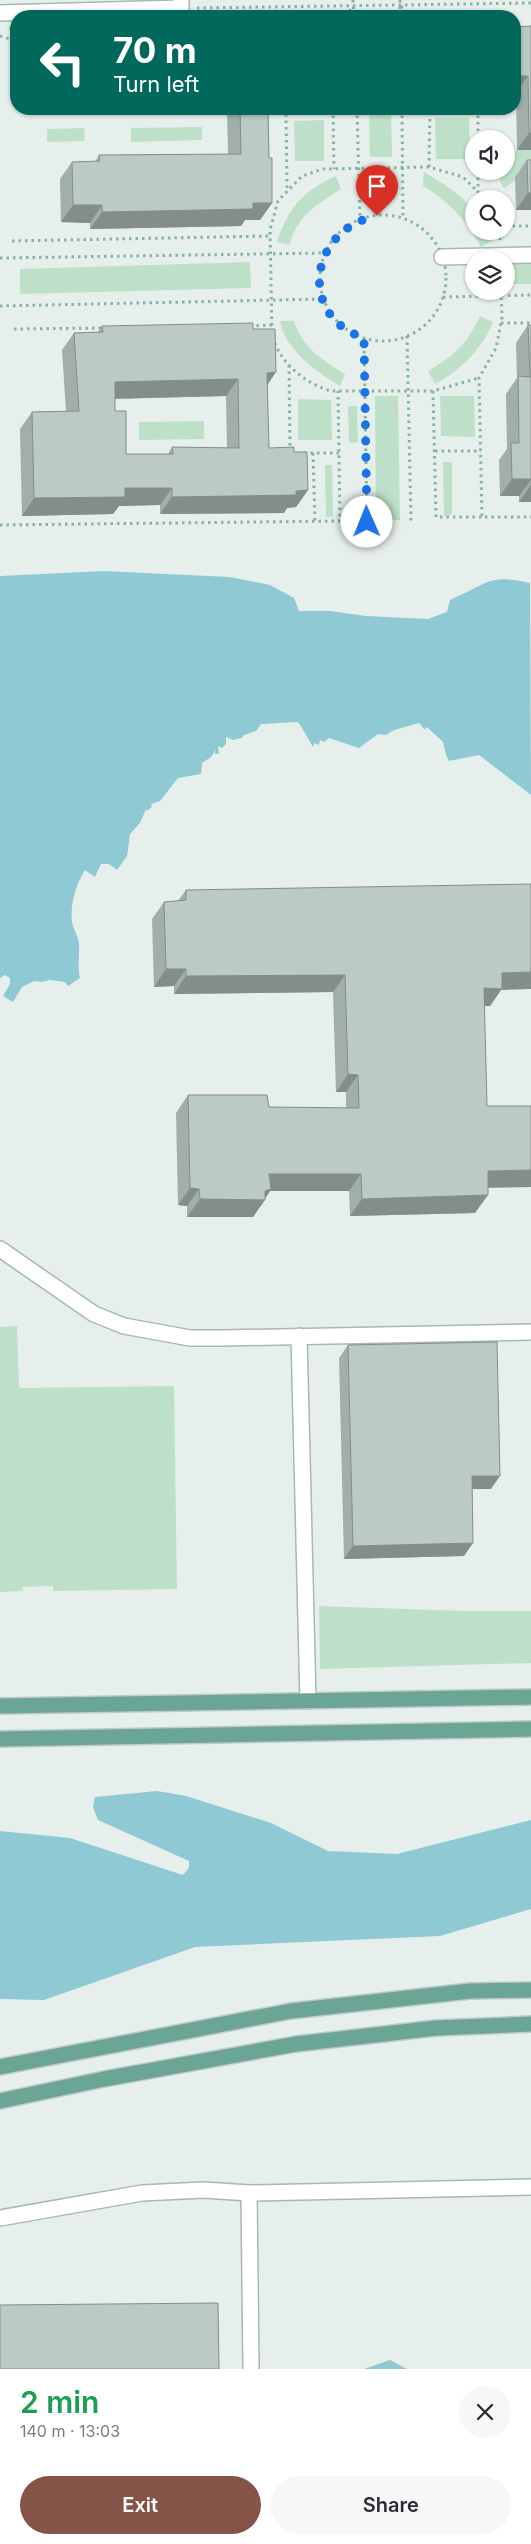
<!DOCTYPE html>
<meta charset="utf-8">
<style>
:root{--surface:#fff;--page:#f7f7f7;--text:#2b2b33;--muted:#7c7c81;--accent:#855347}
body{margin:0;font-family:Inter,sans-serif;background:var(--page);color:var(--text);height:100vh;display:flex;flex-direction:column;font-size:19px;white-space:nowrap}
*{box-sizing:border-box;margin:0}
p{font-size:16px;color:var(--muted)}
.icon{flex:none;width:28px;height:28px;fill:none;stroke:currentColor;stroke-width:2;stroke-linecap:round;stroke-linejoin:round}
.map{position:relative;height:2369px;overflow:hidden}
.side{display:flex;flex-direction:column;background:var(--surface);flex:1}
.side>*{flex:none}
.banner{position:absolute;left:10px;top:10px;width:511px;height:105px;border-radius:20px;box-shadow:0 1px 4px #0004;background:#00695c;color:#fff;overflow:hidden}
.controls{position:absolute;left:465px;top:130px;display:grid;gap:10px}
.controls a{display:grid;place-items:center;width:50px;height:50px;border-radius:50%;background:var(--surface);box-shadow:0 1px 4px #0004;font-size:25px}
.pin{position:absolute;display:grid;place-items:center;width:42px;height:42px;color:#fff;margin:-51px -21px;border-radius:50% 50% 50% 0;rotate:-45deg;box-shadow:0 0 5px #0007}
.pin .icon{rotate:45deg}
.me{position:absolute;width:55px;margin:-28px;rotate:359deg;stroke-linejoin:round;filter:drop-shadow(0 0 4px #0008)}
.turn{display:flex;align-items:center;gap:18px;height:105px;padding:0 20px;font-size:22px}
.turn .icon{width:65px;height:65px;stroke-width:2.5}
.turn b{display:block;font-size:35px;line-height:42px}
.round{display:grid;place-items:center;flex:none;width:52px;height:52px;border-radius:26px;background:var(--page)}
.overview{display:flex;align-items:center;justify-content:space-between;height:85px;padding:0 20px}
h1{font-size:30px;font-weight:600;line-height:38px;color:#1e9e55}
.primary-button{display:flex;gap:10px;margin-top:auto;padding:10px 20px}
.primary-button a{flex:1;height:58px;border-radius:30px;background:var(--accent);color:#fff;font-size:20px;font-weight:600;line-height:58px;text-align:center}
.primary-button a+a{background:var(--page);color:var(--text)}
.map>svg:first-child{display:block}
</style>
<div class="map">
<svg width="531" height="2369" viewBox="0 0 531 2369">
<rect width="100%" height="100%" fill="#e6efeb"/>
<!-- green -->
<g fill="#bfe0c8">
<polygon points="369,109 391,109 392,157 370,157"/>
<polygon points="435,118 469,118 470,159 436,159"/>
<polygon points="324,120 324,161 295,161 294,121"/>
<polygon points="202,127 202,140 131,142 131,128"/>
<polygon points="84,128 85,141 47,142 47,129"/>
<polygon points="517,150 531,150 531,170 515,177 515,181 504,188 500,182 499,171 506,171 506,159"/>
<path d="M424 172C443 184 459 192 474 211V231H488L493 240 481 247C467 221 449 201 423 186Z"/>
<path d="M336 176 341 189C319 203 295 217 290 245L277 242C288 208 303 191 336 176Z"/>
<polygon points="531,261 531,284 509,284 508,262"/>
<polygon points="250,262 251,288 20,294 20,269"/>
<path d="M480 316 493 322C482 349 460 371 435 384L428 371C454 356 467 344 480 316Z"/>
<path d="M280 321H294C302 347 323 361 345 374L340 386C317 372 285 350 280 321Z"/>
<polygon points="375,396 398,396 400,520 376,520"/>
<polygon points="440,396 474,396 475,437 441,436"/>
<polygon points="298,399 331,400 332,440 298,440"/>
<polygon points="348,406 357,406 358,442 349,443"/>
<polygon points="204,421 204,439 139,440 139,422"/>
<polygon points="443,462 452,462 452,515 444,516"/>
<polygon points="325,465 332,465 333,517 326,517"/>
<polygon points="17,1326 19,1388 174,1386 177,1589 53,1591 53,1586 23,1587 23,1591 0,1592 0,1327"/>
<polygon points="319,1606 463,1611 531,1611 531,1663 320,1669"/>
</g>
<!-- water -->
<g fill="#8ec9d4">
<path d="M103 571 230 577 270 585 294 598 299 611H330L366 616 428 619 447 612 450 600C486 585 488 573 530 583L531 795 479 755 449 761 446 755 443 742 428 728 426 727 425 730 419 723 394 730 386 735 378 734 359 748 329 738 324 742 320 740 319 745 314 743 313 747 299 723 297 722 261 724 256 731 244 735 242 738 233 740 226 737V744L222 748 218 746 219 754H215L216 750 211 757 202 763 201 774 178 778 160 801 151 804 152 807 147 811 146 809 140 823 130 834 127 856 117 870 109 864H101L95 877 85 870C76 884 70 904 72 922 73 929 78 935 79 944 80 955 77 966 80 978L68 986 65 982 50 980 42 982 34 981 22 987 13 1002 3 996 10 984V978L5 975 0 978V576Z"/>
<polygon points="157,1791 186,1796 271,1823 328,1851 397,1854 531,1820 531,1909 440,1936 195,1947 44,2000 0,1999 0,1831 70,1838 183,1875 189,1868 189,1861 98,1820 93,1807 95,1797"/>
<polygon points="390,2360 407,2369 364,2369"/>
</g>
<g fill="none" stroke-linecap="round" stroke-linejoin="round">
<!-- minor casing -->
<g stroke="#a8b8b2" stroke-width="18">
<g id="minor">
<polyline points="0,13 181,8 181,0"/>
<polyline points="442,257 531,255"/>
<polyline points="0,1249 94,1314 124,1326 190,1338 223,1338 531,1332"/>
<polyline points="299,1336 308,1701"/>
<polyline points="249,2193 251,2369"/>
<polyline points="0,2218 142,2193 204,2190 249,2193 531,2187"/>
</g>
</g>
<!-- major casing -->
<g stroke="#c2cac8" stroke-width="18">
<g id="major">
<polyline points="0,1706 531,1697"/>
<polyline points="0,1739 531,1729"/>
<polyline points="0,2067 291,2011 470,1991 531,1990"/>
<polyline points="0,2101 104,2079 296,2044 436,2028 531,2024"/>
</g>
</g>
<!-- path -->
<g stroke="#86b3a5" stroke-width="3" stroke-dasharray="2.5 4" stroke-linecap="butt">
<polyline points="353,0 354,16"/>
<polyline points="400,0 400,16"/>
<polyline points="401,6 411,16"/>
<polyline points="197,8 531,3"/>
<polyline points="345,16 354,6"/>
<polyline points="11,27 13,41"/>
<polyline points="0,36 16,41"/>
<polyline points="333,109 334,169"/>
<polyline points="357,109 360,220"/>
<polyline points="402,109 403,219"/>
<polyline points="478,109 478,139"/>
<polyline points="429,167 430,109"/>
<polyline points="478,171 478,192 482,199"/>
<polyline points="287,188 286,109 297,109"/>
<circle cx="383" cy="278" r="63"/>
<polyline points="506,226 531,226"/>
<polyline points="500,231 500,241"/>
<polyline points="12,241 270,236"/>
<polyline points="0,258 325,253"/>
<polyline points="501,291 502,318 496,348 479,378 482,517 531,517"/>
<polyline points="443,297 531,295"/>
<polyline points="0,306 323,299"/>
<polyline points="501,323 531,323"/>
<polyline points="250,326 272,325"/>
<polyline points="14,329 104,328"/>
<polyline points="272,332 270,230 278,201 302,176 323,169 429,167 463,177 478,192"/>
<polyline points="407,336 411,522"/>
<polyline points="364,338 367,523"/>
<path d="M275 343C283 366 309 385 331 391H433L479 378"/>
<polyline points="289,365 290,451"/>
<polyline points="433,391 436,517 482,517"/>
<polyline points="435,451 481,451"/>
<polyline points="304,453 339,453"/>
<polyline points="313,453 315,522"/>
<polyline points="0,525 340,521 338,391"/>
</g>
<!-- minor -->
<use href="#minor" stroke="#fff" stroke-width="15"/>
<!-- major -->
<use href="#major" stroke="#6aa596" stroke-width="15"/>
</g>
<!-- wall -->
<g fill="#a1aea9" fill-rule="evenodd">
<polygon points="531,26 531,150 517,150 516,93"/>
<polygon points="227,109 268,109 269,158 272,203 260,220 245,220 241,226 90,229 90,223 61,222 60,179 72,162 95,162 99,155 228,154"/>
<polygon points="527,160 531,210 516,210 515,177"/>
<polygon points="528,325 531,325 531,502 519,502 519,496 500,496 499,460 507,449 506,394 517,378 516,343"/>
<path d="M102 326 253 329 267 386 269 448 294 452 308 490 296 507 287 508 284 513 160 514V505L119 506 113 514 22 516 20 429 32 412 66 411 62 350 74 333 98 332ZM226 396 227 448 172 447 168 454H126L115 411V399Z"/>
<polygon points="186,890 501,990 490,1006 484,1006 488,1188 475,1213 350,1216 349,1191 270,1191 253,1217 187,1217 187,1206 178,1205 176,1113 188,1095 269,1107 346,1108 346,1092 336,1092 333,992 174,994 174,986 154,987 152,919 164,902 178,901"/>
<polygon points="348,1345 491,1489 472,1489 464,1556 344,1559 339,1358"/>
</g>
<!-- shaded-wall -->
<g fill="#838d89">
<polygon points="515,76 528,76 516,93 515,93"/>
<polygon points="529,133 531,133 531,150 517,150"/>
<polygon points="528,193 531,193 531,210 516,210"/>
<polygon points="253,203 272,203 260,220 245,220 241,226 90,229 102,212"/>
<polygon points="73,205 102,205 90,223 61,222"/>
<polygon points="276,372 264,390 267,373"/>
<polygon points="238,379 226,396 102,399 115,382"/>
<polygon points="512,479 531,479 531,480 519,496 500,496"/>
<polygon points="531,485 531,502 519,502"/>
<polygon points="125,488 172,488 160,505 119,506 113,514 22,516 34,498"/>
<polygon points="308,490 296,507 287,508 284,513 160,514 172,497"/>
<polygon points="166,969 186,969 174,986 154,987"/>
<polygon points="531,972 531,989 501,990 490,1006 472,1006 484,988 502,973"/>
<polygon points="345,975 333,992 174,994 186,976"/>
<polygon points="348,1074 358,1075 346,1092 336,1092"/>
<polygon points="531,1170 531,1187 476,1188 488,1171"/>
<polygon points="269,1174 361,1174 349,1191 270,1191 264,1200 265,1200 253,1217 187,1217 200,1199"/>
<polygon points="190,1188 199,1189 187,1206 178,1205"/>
<polygon points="488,1195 475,1213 350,1216 362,1199"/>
<polygon points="472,1476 500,1476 491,1489 463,1489"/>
<polygon points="473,1543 464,1556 344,1559 353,1546"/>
</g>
<!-- building -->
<g fill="#bbcac4" stroke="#838d89" fill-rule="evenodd">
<polygon points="531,26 531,133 529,133 528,76 515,76 515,27"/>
<polygon points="240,109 268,109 269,158 272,158 272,203 253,203 253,209 102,212 102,205 73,205 72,162 100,161 99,155 241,154"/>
<polygon points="527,160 531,160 531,193 528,193"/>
<path d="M253 323V329H275L276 372 267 373 269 448 294 447V452H307L308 490 296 491V495L172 497V488H125V497L34 498 32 412 79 411 74 333 103 332 102 326ZM238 379 239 448 172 447 173 454H126V411H115V382Z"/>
<polygon points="528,325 531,325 531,479 512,479 511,443 519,443 518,376 530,377"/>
<polygon points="531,884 531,972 502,973 502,989 484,988 487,1106 531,1106 531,1170 488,1171 488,1195 362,1199 361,1174 269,1174 271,1189 265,1191 265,1200 200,1199 199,1189 190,1188 188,1095 267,1095 269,1107 359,1108 358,1075 348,1074 345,975 186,976 186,969 166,969 164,902 186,900 186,890"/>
<polygon points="497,1342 500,1476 472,1476 473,1543 353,1546 348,1345"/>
<polygon points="218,2303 219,2369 0,2369 0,2305"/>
</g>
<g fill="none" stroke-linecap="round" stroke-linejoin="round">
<!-- route -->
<path stroke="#1a73e8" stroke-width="9" stroke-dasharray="0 16.2" d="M367 522 364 338C297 316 309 229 377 216"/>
</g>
</svg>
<div class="controls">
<a><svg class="icon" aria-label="sound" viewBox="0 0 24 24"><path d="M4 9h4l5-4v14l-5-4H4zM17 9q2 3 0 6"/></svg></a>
<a><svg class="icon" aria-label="search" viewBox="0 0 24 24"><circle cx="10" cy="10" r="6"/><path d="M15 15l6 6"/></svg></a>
<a><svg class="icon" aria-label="layers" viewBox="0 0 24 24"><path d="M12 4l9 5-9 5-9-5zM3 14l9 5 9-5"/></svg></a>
</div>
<div class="pin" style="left:377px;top:216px;background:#d93025"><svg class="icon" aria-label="arrive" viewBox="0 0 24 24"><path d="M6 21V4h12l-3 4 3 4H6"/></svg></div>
<svg class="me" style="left:367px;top:522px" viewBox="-20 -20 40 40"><circle r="19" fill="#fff"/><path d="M0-13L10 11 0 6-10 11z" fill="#1a73e8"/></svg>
<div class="banner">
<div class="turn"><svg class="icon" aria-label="left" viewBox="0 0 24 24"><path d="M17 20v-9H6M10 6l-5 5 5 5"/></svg><div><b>70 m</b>Turn left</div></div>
</div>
</div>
<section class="side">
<div class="overview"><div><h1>2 min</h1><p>140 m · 13:03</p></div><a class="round"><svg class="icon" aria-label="close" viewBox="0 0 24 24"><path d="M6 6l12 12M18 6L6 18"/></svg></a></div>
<div class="primary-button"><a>Exit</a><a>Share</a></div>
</section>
